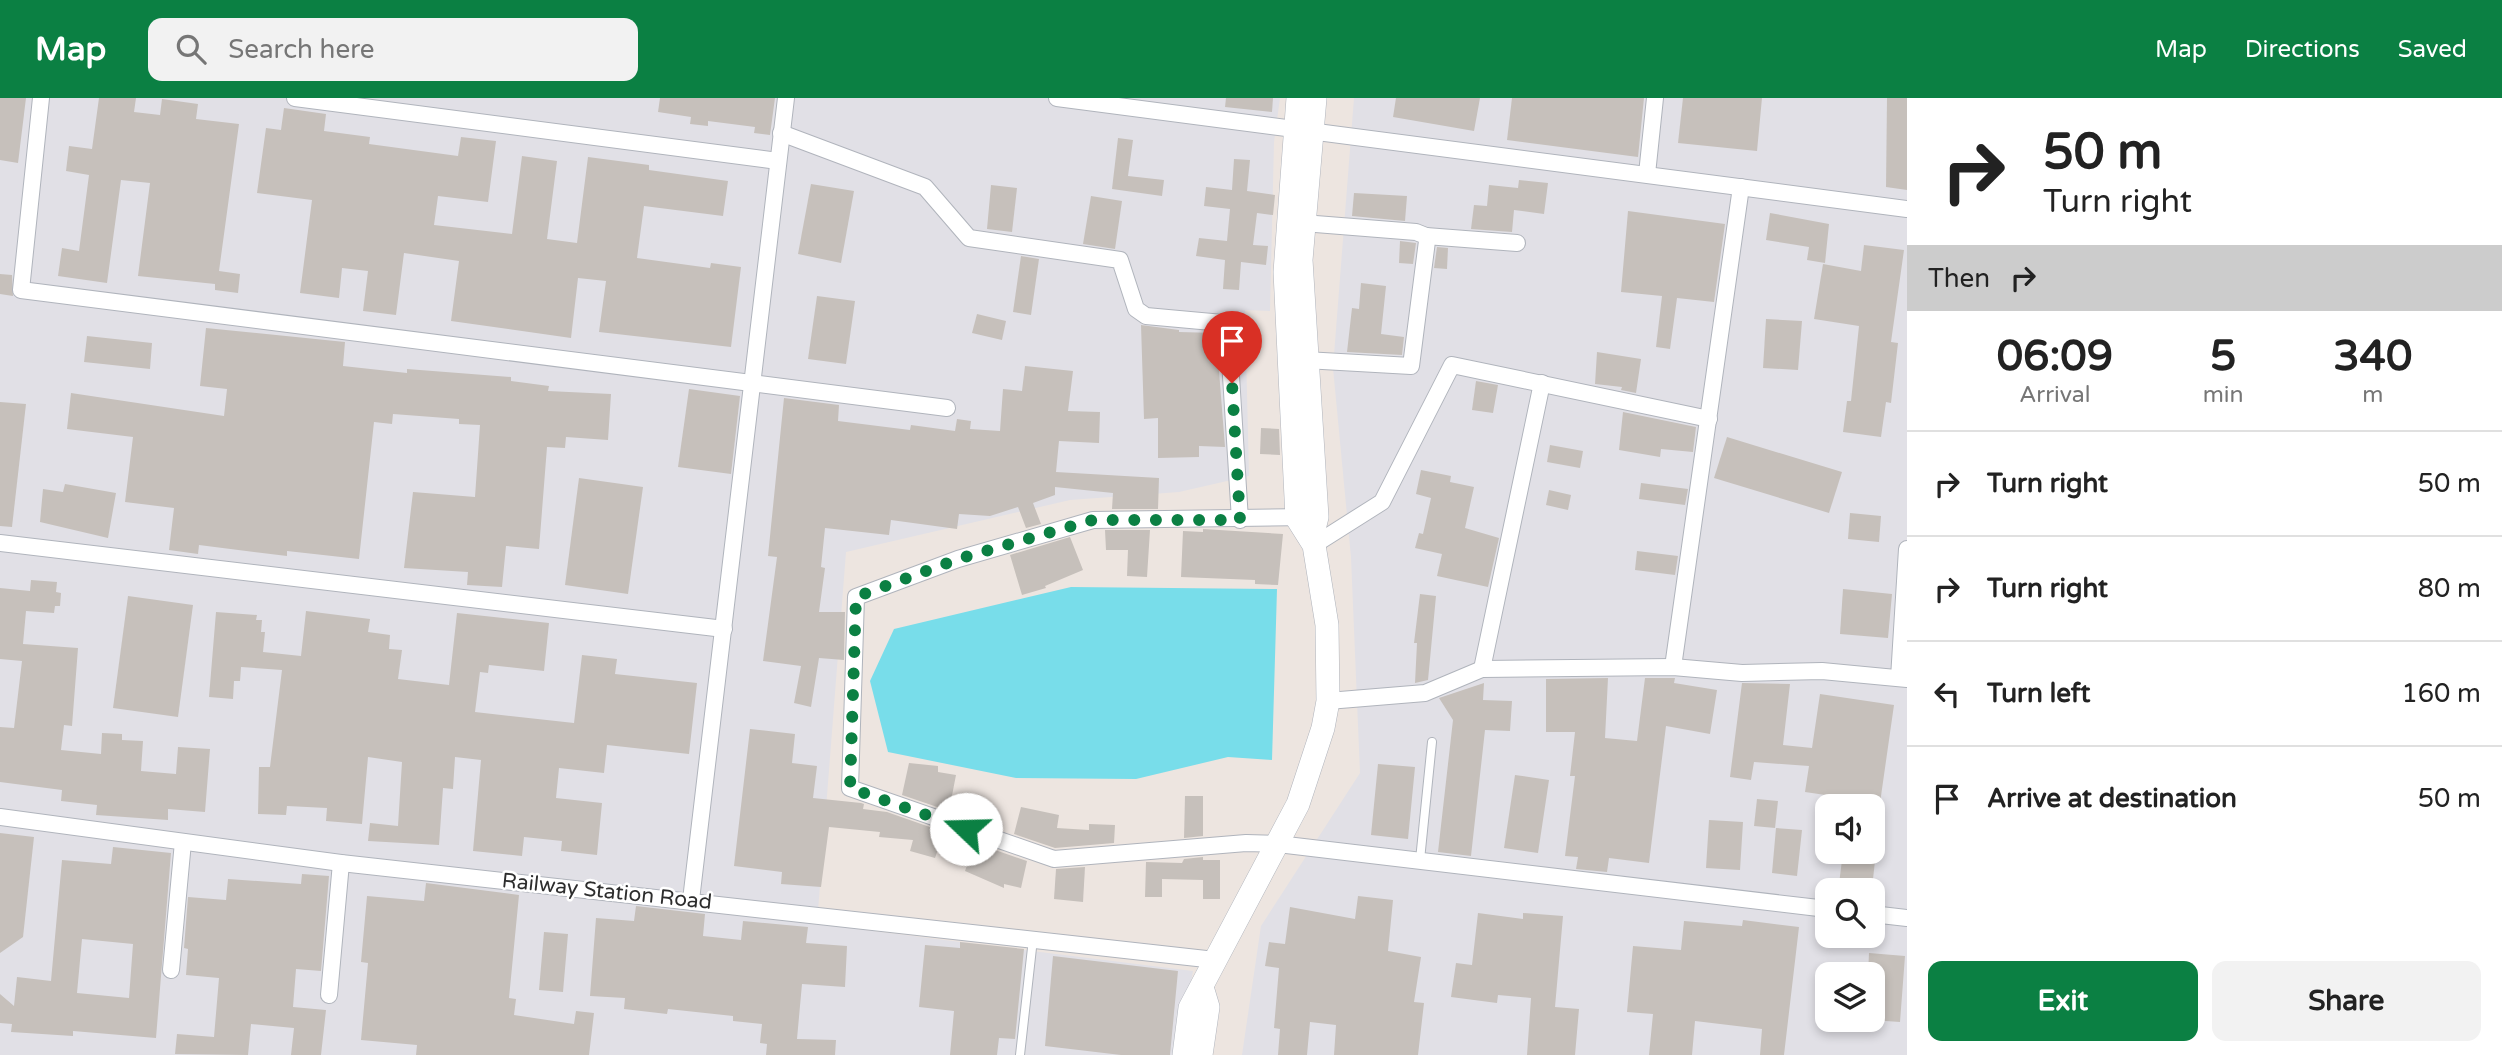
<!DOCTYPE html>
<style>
:root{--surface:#fff;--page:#f2f2f2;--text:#222;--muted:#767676;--line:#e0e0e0;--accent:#0b8043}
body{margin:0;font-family:"Varela Round",sans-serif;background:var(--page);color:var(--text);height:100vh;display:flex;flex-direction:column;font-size:26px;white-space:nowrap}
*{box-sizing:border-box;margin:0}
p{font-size:23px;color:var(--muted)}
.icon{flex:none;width:38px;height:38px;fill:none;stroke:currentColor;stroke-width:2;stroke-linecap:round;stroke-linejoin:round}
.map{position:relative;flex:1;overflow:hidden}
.sheet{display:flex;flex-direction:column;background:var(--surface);width:595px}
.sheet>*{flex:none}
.banner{background:#fff;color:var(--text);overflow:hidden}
.controls{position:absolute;left:1815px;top:696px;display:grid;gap:14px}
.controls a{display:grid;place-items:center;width:70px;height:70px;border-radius:14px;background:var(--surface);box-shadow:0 4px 10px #0003;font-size:35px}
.pin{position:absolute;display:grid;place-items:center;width:60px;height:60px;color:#fff;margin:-72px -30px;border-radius:50% 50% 50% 0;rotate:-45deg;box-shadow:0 0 7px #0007}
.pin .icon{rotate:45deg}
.me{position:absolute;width:77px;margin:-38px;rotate:291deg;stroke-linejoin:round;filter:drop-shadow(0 0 5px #0008)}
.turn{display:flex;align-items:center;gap:24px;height:147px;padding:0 21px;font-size:32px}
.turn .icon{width:91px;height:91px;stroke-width:2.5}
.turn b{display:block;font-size:49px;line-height:60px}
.then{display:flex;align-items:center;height:66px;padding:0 21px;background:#0003;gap:14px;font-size:26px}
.eta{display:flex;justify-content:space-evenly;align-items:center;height:119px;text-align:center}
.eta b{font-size:42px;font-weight:800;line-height:49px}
.cta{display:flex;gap:14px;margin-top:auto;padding:14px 21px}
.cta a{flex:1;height:80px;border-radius:14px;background:var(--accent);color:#fff;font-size:28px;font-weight:800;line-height:80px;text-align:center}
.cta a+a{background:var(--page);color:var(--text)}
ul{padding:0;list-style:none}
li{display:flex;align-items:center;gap:21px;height:105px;padding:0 21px;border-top:2px solid var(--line)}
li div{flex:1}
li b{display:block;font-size:26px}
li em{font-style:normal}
header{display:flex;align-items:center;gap:42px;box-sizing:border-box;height:98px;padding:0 35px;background:var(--accent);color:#fff}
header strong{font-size:33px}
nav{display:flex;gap:38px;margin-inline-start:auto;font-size:24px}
.search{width:490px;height:63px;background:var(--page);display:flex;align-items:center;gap:18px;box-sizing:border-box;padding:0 24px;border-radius:14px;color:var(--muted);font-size:26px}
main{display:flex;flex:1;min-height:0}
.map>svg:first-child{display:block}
</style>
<header>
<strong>Map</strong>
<div class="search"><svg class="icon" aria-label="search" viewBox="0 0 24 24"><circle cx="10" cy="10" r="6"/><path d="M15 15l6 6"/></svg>Search here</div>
<nav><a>Map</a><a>Directions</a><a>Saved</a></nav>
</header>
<main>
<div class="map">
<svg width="1907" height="957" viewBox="0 0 1907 957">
<rect width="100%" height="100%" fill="#ede5e0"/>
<!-- industrial -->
<g fill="#e1e0e6" fill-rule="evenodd">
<polygon points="0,0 1280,0 1274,44 1270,213 1245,212 1249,378 1179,394 1070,402 846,454 817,826 1193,873 1179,957 0,957"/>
<path d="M1354 0H1907V957H1242L1261 828 1360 675 1351 459 1333 270ZM1827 709H1872V754H1827ZM1827 793H1872V838H1827ZM1827 877H1872V922H1827Z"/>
</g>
<!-- water -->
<polygon fill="#78ddea" points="1071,489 1277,491 1272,662 1228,659 1136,681 1016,680 888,654 870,583 894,531"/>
<!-- building -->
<g fill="#c6c0bb" fill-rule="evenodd">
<polygon points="0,0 26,0 18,65 0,62"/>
<polygon points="99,0 136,0 134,14 160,17 162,1 198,6 196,21 239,26 219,173 240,176 238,195 215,192 215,186 138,178 150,85 121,82 107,185 58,178 62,150 79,153 89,77 66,73 69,48 92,51"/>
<polygon points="660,0 775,0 770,37 754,35 755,29 708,23 708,28 690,26 691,19 658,14"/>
<polygon points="1226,0 1273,0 1272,14 1225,9"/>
<polygon points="1396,0 1480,0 1474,33 1393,19"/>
<polygon points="1512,0 1644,0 1638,59 1507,42"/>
<polygon points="1683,0 1762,0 1757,53 1678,45"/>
<polygon points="1887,0 1907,0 1907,92 1886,89"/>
<polygon points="284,10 326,16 324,33 370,39 369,46 458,58 461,39 496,43 488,104 438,98 434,127 512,136 522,58 557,63 547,141 577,145 588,59 649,67 649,72 728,83 723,118 644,108 637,160 710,170 711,165 741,169 731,249 599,234 606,183 578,180 571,240 451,223 459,163 404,155 396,217 363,213 368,173 342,170 339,200 300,195 312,102 257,95 266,30 281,32"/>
<polygon points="1118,40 1133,42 1128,78 1164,82 1162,98 1112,91"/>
<polygon points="1234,61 1250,62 1247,93 1275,97 1273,117 1257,115 1253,147 1268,148 1266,167 1241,164 1239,192 1223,191 1225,162 1196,158 1199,140 1227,143 1230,111 1204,108 1206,89 1232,92"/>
<polygon points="1519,82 1548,85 1544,116 1514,112 1512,134 1471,131 1474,107 1487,108 1489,87 1518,90"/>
<polygon points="811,86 854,93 841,165 798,156"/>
<polygon points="991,87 1017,90 1012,134 987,131"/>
<polygon points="1354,95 1407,98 1405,123 1352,118"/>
<polygon points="1091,98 1122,103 1115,151 1083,146"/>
<polygon points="1628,113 1725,126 1714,204 1677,200 1670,251 1656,249 1662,198 1621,194"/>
<polygon points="1770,115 1829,126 1825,165 1807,162 1809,149 1766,142"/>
<polygon points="1400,143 1416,145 1413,166 1399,165"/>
<polygon points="1864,147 1904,152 1891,244 1898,245 1891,305 1886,304 1881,339 1843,334 1847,303 1851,303 1859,228 1814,221 1823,166 1861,173"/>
<polygon points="1437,149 1448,150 1447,171 1434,170"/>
<polygon points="1021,158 1039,161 1031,217 1013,214"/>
<polygon points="0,176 12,177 13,198 0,196"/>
<polygon points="1361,185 1386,188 1381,236 1404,239 1402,257 1347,254 1352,210 1359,211"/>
<polygon points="817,198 855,203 846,266 808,261"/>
<polygon points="977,216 1006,223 1002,242 972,235"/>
<polygon points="1766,221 1802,223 1798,272 1763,270"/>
<polygon points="1141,227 1179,232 1179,234 1216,235 1225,349 1199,348 1199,359 1158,360 1158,320 1144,321"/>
<polygon points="206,230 345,244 343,268 407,275 407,271 511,279 511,283 549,288 548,293 611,296 608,342 566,339 565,350 547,349 539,451 506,448 502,489 467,487 468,474 404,470 413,394 475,399 480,327 459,326 459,321 393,316 392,326 374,324 359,461 287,453 287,458 199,447 198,456 169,452 174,410 125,404 133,339 67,331 71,295 224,318 227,291 200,288"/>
<polygon points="87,238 152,245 150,271 84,264"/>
<polygon points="1597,254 1641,261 1636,295 1621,292 1622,289 1595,286"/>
<polygon points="1025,268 1073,273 1068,313 1100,314 1099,345 1059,343 1056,374 1159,380 1158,411 1112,411 1113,395 1055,389 1055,397 1033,405 1041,426 1026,430 1018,409 990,418 959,416 957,431 891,422 889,437 825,430 821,469 825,470 819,514 845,514 844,562 819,560 811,609 794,605 801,568 763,563 777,459 768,458 784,300 839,307 838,323 910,332 911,327 955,333 957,321 971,323 970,331 1000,333 1003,291 1022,293"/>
<polygon points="1476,283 1498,287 1493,315 1472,312"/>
<polygon points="689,291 740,298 731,376 678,369"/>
<polygon points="0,304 26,306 12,429 0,428"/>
<polygon points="1623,314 1696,329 1693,354 1661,351 1660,359 1619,352"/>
<polygon points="1261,330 1279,331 1280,357 1260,356"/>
<polygon points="1727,339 1842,374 1829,415 1714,380"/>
<polygon points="1550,347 1583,353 1580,370 1547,364"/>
<polygon points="1421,372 1451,378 1450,384 1474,389 1465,430 1499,440 1488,489 1437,478 1442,456 1415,450 1419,435 1423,436 1431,400 1416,396"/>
<polygon points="579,380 643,389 628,496 565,487"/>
<polygon points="1641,385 1688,391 1685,407 1639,401"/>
<polygon points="65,386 116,395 108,440 40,424 43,391 63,394"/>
<polygon points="1549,392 1571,397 1568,412 1546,407"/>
<polygon points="1850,415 1881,418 1879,444 1848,441"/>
<polygon points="1203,431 1283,436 1278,487 1255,486 1255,482 1181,479 1183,433 1203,434"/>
<polygon points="1105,432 1150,432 1147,479 1127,478 1128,452 1106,452"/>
<polygon points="1070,439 1083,472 1045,488 1046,490 1022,497 1010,457"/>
<polygon points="1637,453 1678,458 1675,477 1635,472"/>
<polygon points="31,482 57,484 56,494 61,495 60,508 55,508 54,515 26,513 23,546 78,550 72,628 64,627 61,652 101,656 102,635 122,636 122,642 143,643 141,673 176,676 178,649 210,651 205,714 168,711 168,722 96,717 97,707 61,703 62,692 0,684 0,629 14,630 22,563 0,561 0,490 30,493"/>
<polygon points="1843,491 1892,496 1888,540 1840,536"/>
<polygon points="1420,496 1436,498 1428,582 1415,585 1417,545 1414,545"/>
<polygon points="128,498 193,507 178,619 113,610"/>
<polygon points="306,513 370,521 368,534 390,537 389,551 402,552 398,581 449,587 457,515 549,525 544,573 489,567 488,575 480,574 475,614 574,625 582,557 617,561 615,576 697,585 689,656 607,647 604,675 559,670 556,700 602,705 597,757 561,753 562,743 524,739 522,758 473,753 481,662 455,659 453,691 443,690 439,747 368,743 370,725 398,728 402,664 368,659 362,726 326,723 327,710 287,708 286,717 258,716 259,669 270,669 282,572 241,569 240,583 234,583 233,601 209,599 216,514 257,517 256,522 262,522 261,534 265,534 263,554 301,558"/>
<polygon points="1608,580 1605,640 1637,643 1645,580 1675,580 1674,585 1717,592 1710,636 1666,628 1649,765 1609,760 1607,774 1576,771 1578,759 1565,758 1575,678 1570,678 1575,634 1546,634 1546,581"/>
<polygon points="1484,585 1483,602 1512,603 1510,633 1485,632 1471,758 1438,754 1453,622 1439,600"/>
<polygon points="1742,585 1790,586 1783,647 1812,650 1820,596 1894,607 1880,705 1805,694 1809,668 1754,664 1751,682 1730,679"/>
<polygon points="750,631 795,636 792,665 817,668 813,700 861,705 864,706 863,711 887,714 944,734 935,760 910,753 913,742 879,739 880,734 829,729 821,789 781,786 782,774 734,768"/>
<polygon points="909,665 938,668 938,674 956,677 949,713 902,697"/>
<polygon points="1378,666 1415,669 1408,741 1371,737"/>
<polygon points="1515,677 1549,682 1538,755 1504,750"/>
<polygon points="1185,698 1203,698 1203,738 1184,740"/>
<polygon points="1757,701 1778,703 1775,730 1754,728"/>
<polygon points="1021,709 1059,717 1057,730 1089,732 1089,726 1115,727 1114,745 1055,750 1014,736"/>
<polygon points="1709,722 1743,724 1740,772 1706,770"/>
<polygon points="1776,730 1802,732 1797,778 1772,775"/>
<polygon points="0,735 34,739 23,839 0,855"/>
<polygon points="975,745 1027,763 1021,790 1004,786 1004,790 965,773"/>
<path d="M113 749 171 755 156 940 73 933V938L11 934 12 926 0 925V896L14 908 17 879 51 883 62 762 111 766ZM82 841 133 846 129 900 77 895Z"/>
<polygon points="1843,754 1876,754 1872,790 1839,786"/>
<polygon points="1203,759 1203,762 1220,762 1220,801 1203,801 1203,782 1162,781 1162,799 1145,799 1146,764 1182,765 1184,761"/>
<polygon points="1085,769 1083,804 1054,801 1056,771"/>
<polygon points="302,776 329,778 321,873 296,871 293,909 326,912 321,957 291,957 294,930 251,926 248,957 175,956 177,936 214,939 219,880 186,877 188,851 184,850 188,799 226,802 228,781 301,786"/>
<polygon points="426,785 519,797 509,900 516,901 514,917 574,926 576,913 594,915 589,957 416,957 417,947 361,942 368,865 361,864 367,798 424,803"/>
<polygon points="1358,798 1393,802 1388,853 1421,859 1414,904 1424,905 1418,957 1334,957 1336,927 1310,924 1307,957 1278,957 1280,931 1274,930 1279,870 1265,868 1269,844 1285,846 1290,809 1355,821"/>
<polygon points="636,808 705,816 703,838 741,842 743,823 808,829 806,845 847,848 845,889 802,886 797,941 836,942 835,957 766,957 767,946 760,945 762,926 733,923 733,918 668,911 667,916 624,911 625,900 590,898 596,820 634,823"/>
<polygon points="1478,815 1523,821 1523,815 1563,818 1555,909 1579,911 1575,957 1527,957 1531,900 1498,897 1497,905 1451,899 1456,865 1472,867"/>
<polygon points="1743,822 1799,829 1784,957 1760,957 1762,931 1695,923 1692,957 1649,957 1653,916 1627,914 1633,848 1681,852 1684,823 1742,828"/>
<polygon points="544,834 568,836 563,894 539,892"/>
<polygon points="960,844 1024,851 1015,941 999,940 997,957 950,957 954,913 919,909 925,847 960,850"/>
<polygon points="1869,855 1905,858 1900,924 1872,922 1872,877 1868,877"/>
<polygon points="1053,858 1178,873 1170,957 1121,957 1045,948"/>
</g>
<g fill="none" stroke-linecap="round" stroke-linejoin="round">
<!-- lane casing -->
<g stroke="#b0b4bc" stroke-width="10">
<g id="lane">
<polyline points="1420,762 1432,644"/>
<polyline points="1020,957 1033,841"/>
</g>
</g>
<!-- street casing -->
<g stroke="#b0b4bc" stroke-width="18">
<g id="street">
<polyline points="41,0 21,192 947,310"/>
<polyline points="295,0 778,63"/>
<polyline points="1057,0 1907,111"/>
<polyline points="781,35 925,89 969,140 1120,162 1136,211 1146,218 1223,225 1228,230 1240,422"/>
<polyline points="1647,76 1655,0"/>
<polyline points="1303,125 1416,134 1426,138 1427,143 1411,268 1305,262"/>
<polyline points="1426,138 1517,145"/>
<polyline points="1308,419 1093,422 958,461 856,499 850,690 1054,761 1246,745 1278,746 1827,811"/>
<polyline points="0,445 724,531"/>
<polyline points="1314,447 1382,404 1452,267 1709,321"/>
<polyline points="1673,569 1741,89"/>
<polyline points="1482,571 1542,285"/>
<polyline points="1899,580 1907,451"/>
<polyline points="1328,603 1425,595 1482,571 1673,569 1742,575 1822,573 1907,581"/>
<polyline points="0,719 341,765 1215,862"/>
<polyline points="691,802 786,0"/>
<polyline points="1872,816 1907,820"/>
<polyline points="171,872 183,744"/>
<polyline points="329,897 341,765"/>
</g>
</g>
<!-- secondary casing -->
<g stroke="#b0b4bc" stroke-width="24">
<g id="secondary">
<polyline points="1312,439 1317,419 1301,162 1315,0"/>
<polyline points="1184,957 1190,910 1298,706 1323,630 1328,603 1327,527 1314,447 1297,420 1285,174 1298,0"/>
<polyline points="1201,957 1208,909 1202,889"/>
</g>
</g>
<!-- lane -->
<use href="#lane" stroke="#fff" stroke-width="8"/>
<!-- street -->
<use href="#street" stroke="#fff" stroke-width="16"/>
<!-- secondary -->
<use href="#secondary" stroke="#fff" stroke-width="23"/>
</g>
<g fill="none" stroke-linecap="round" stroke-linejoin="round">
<!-- route -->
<polyline stroke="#0b8043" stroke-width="12" stroke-dasharray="0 21.6" points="966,731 850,690 856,499 958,461 1093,422 1240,422 1232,285"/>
</g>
<g text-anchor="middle" stroke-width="5" stroke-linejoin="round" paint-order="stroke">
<!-- street labels -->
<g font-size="21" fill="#2d2d2d" stroke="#fff">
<text transform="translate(607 793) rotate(6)" y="7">Railway Station Road</text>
</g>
</g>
</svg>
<div class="controls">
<a><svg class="icon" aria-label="sound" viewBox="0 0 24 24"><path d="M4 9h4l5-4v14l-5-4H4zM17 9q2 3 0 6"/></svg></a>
<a><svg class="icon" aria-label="search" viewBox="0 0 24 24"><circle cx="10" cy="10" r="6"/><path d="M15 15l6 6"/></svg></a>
<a><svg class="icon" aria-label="layers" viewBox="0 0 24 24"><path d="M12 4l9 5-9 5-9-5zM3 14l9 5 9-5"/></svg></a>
</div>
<div class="pin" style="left:1232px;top:285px;background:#d93025"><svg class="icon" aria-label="arrive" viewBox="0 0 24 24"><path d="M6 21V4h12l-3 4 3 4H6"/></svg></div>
<svg class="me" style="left:966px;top:731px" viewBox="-20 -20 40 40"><circle r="19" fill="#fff"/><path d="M0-13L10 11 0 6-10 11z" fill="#0b8043"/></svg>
</div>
<section class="sheet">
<div class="banner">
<div class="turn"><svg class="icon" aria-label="right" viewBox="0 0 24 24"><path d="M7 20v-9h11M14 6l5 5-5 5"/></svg><div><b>50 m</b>Turn right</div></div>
<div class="then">Then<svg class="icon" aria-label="right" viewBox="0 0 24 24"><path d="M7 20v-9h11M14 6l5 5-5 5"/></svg></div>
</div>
<div class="eta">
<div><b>06:09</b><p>Arrival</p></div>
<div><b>5</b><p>min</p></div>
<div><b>340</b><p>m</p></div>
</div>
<ul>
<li><svg class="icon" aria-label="right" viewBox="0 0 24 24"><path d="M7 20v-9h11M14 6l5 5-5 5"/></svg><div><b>Turn right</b></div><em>50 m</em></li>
<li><svg class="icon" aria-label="right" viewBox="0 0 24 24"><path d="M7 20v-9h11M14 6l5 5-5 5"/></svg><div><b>Turn right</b></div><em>80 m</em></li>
<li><svg class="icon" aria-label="left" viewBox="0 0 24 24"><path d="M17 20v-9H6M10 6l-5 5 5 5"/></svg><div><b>Turn left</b></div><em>160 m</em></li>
<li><svg class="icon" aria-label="arrive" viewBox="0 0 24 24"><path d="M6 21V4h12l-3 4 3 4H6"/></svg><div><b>Arrive at destination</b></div><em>50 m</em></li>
</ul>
<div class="cta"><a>Exit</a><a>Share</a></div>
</section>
</main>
